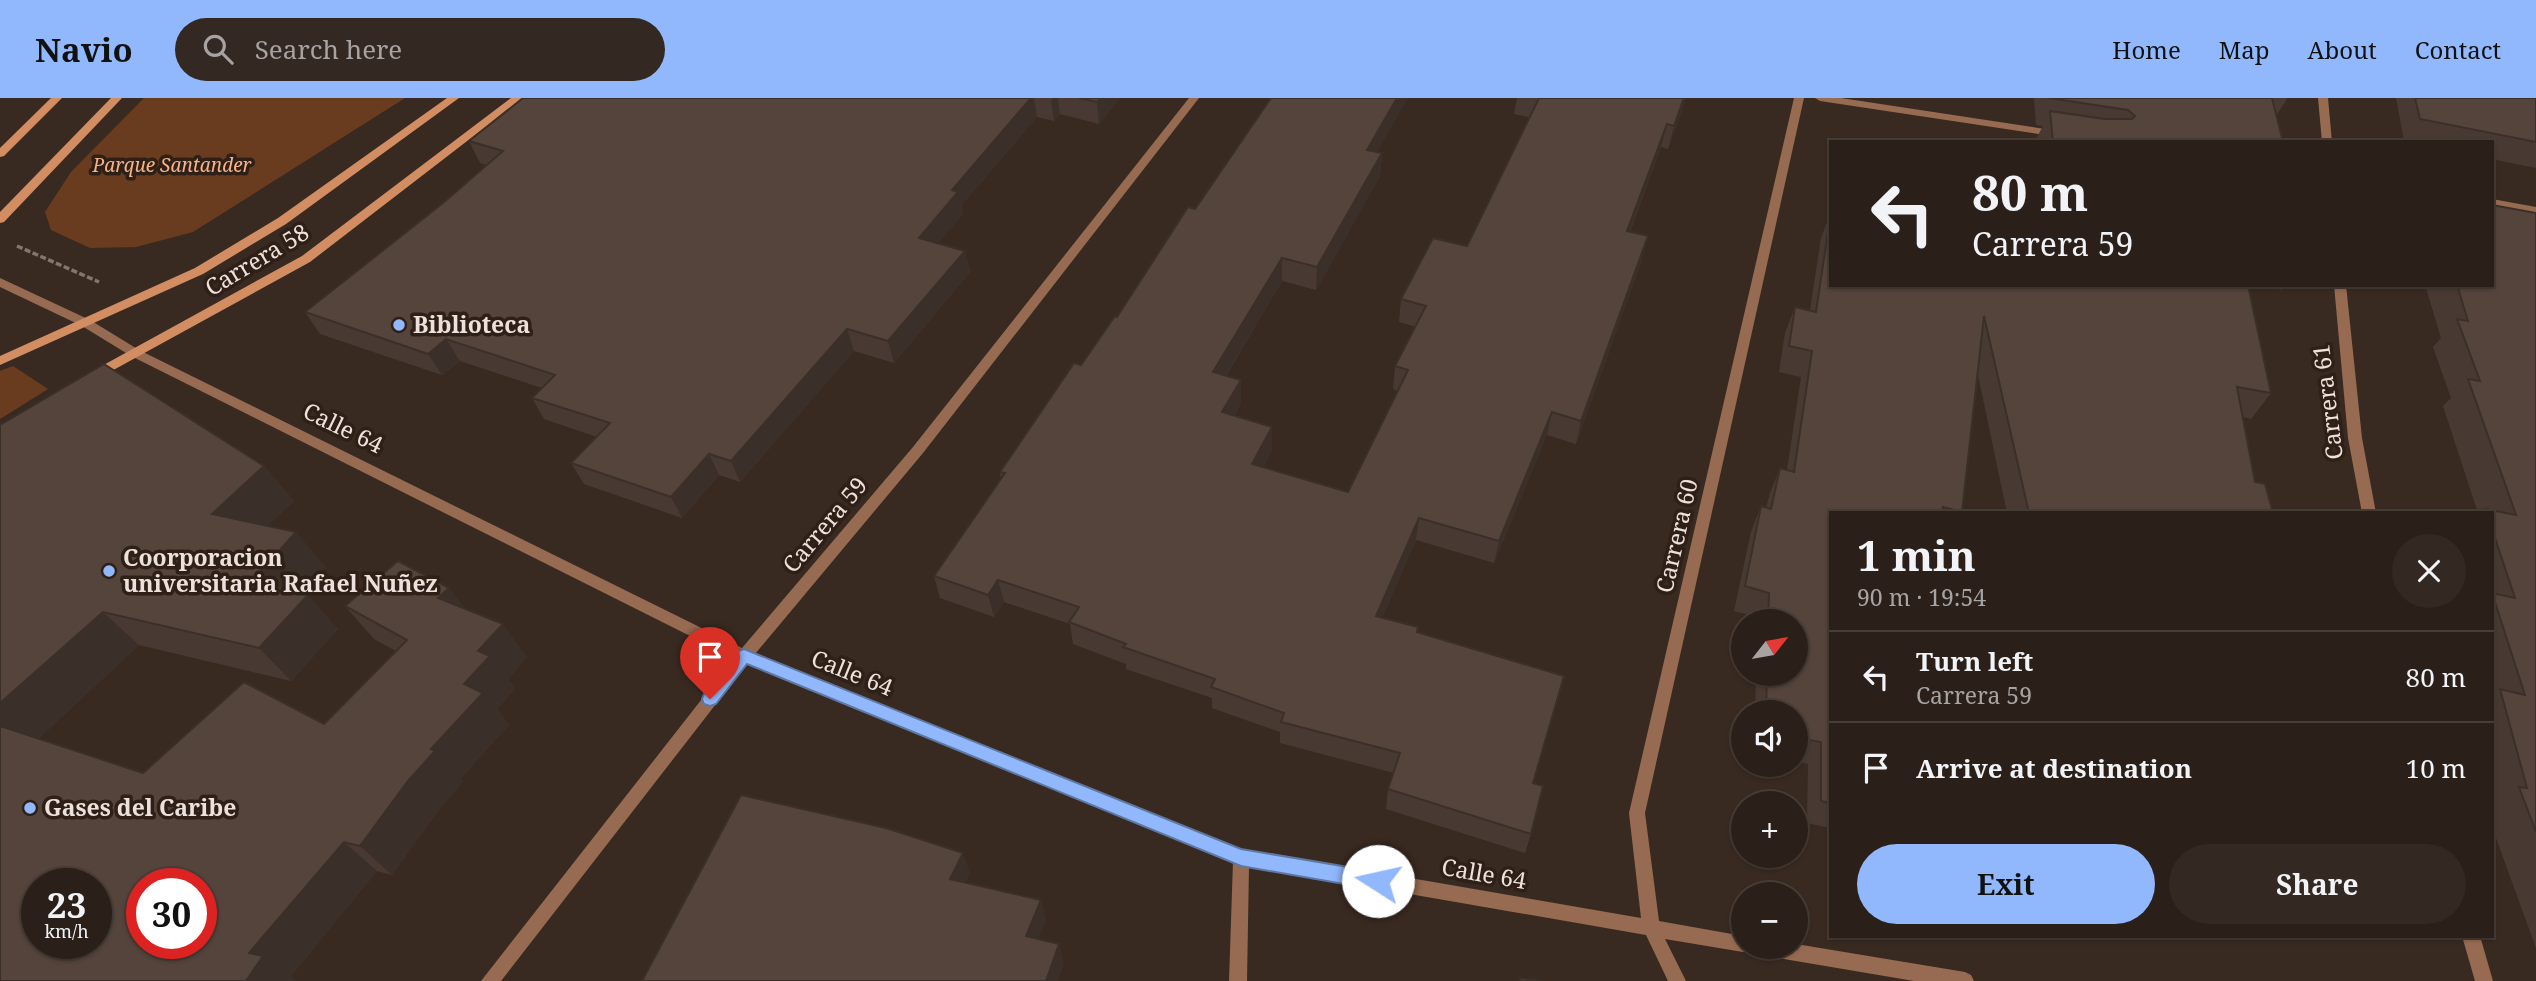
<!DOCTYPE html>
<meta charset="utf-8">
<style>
:root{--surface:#2b2019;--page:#332822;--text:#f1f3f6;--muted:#a6a3a2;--line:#473e38;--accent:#91b8fd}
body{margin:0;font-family:"Noto Serif",serif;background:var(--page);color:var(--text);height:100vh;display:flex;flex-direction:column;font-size:26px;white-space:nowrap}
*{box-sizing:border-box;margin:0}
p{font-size:23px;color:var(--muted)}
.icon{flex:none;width:38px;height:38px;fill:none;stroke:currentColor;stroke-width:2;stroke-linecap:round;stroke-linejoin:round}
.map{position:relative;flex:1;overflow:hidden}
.drawer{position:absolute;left:1829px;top:413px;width:665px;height:427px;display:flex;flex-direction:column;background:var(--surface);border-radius:0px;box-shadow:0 2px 5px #0004,0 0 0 2px var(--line)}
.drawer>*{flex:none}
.hud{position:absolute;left:1829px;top:42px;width:665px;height:147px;border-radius:0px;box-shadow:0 2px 5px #0004,0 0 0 2px var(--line);background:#2b2019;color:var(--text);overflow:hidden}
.needle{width:46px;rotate:59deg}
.tools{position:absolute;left:1731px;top:511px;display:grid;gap:14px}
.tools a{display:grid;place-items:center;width:77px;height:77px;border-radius:50%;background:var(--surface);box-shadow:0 2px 5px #0004,0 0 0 2px var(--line);font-size:35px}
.speed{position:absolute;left:21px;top:770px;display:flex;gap:14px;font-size:35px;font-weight:700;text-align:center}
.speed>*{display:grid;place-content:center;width:91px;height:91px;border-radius:50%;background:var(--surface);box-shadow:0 2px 5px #0004,0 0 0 2px var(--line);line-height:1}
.speed small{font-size:18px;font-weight:400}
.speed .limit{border:10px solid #d22;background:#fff;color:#111}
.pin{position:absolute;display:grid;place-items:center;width:60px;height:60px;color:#fff;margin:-72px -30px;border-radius:50% 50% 50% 0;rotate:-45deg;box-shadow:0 0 7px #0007}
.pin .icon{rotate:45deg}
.me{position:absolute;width:77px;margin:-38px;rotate:280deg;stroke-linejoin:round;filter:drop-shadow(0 0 5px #0008)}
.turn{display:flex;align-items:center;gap:24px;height:147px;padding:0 28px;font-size:32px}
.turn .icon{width:91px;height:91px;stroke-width:2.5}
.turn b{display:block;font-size:49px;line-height:60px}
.round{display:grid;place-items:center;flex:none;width:74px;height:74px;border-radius:37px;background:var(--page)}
.headline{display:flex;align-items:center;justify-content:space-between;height:119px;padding:0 28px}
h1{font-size:42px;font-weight:700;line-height:52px}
.cta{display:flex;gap:14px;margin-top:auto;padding:14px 28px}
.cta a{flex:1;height:80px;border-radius:42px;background:var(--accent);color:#111;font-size:28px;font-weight:700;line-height:80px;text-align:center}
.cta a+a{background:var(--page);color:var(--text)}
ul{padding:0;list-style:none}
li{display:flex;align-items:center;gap:21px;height:91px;padding:0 28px;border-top:2px solid var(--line)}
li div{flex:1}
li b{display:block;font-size:26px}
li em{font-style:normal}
header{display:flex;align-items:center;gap:42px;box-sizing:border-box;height:98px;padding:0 35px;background:var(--accent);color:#111}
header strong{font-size:33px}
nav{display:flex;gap:38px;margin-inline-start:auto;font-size:24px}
.search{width:490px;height:63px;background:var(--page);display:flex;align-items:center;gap:18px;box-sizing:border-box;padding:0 24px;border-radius:38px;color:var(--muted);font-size:26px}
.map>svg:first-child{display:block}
</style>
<header>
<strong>Navio</strong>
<div class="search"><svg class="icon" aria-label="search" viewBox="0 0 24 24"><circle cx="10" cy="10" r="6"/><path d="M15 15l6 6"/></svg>Search here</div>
<nav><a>Home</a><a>Map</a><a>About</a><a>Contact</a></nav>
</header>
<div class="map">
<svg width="2536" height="883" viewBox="0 0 2536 883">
<rect width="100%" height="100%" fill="#392a21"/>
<!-- green -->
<g fill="#6a3c1f">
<polygon points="144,0 405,0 193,134 136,149 90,150 51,132 45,114 71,74"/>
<polygon points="13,268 48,291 0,321 0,273"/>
</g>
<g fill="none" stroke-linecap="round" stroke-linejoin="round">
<!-- path -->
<polyline stroke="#84766f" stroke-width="3.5" stroke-dasharray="6 2.5" stroke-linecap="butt" points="17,148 99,184"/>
<!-- street -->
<g fill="#976b51" fill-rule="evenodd">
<polygon points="1189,0 1199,0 923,355 755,556 1242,751 1641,820 1629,715 1794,0 1804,0 1645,715 1659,823 1743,838 1743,849 1750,849 1749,852 1743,854 1665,841 1686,883 1668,883 1646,837 1249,768 1247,883 1229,883 1233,763 747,566 501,883 481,883 734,560 131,258 82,228 0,189 0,180 90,222 139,252 742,550 913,349"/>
<polygon points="1815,0 1841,0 2058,33 2063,36 2058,39 1820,3"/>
<polygon points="2318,0 2328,0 2332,44 2322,44"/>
<polygon points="2492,101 2536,109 2536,117 2492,109"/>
<polygon points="2334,187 2346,187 2362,340 2376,415 2362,415 2348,340"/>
<polygon points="2462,838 2480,838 2493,883 2475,883"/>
<polygon points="1796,846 1965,874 1971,877 1974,883 1914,883 1761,857 1755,855 1752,849 1796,849"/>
</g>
<!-- secondary -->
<g fill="#d38d63" fill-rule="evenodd">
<polygon points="51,0 62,0 4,58 0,59 0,50"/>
<polygon points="111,0 122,0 4,124 0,125 0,114"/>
<polygon points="447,0 459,0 286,126 203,176 0,267 0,258 195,170 278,120"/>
<polygon points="511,0 523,0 310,164 97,281 89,281 87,278 89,275 302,158"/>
</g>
</g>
<!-- wall -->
<g fill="#483a33">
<polygon points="523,0 1120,0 1099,26 1060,16 1054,23 1037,19 961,108 963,116 938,145 965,153 970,174 894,265 854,253 740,384 719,377 682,420 584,386 571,365 597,339 544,321 532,300 542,290 460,263 442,277 320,236 305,214 443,105 487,67 480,65 469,43"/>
<polygon points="1517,0 1686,0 1668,51 1661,49 1630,134 1642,161 1576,346 1547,337 1494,465 1416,442 1382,520 1418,529 1418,534 1533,685 1531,736 1525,755 1386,711 1388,691 1394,675 1280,645 1280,634 1212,610 1212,600 1126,571 1126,566 1073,546 1070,526 1004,504 994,519 940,500 934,478 1001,381 1000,374 1117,219 1377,54 1382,55 1380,78 1316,192 1282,183 1226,278 1241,305 1234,318 1272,352 1263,369 1348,394 1398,293 1393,291 1395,268 1416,229 1399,224 1401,201 1467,148 1529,19 1514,16"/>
<polygon points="2034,0 2287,0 2287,1 2276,18 2283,44 2037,44 2037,39 2043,28 2036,27"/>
<polygon points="2396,0 2536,0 2536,70 2492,61 2492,44 2404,43"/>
<polygon points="2536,115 2536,850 2492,729 2492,415 2478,415 2443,308 2451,300 2433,249 2441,240 2426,190 2428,187 2492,187"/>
<polygon points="1830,116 1830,187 2248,187 2271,295 2251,321 2243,319 2255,384 2273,415 2007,415 1978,277 1962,415 1830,415 1830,730 1807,725 1808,666 1796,664 1796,614 1755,614 1756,576 1796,576 1796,523 1758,523 1758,519 1734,513 1751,434 1761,408 1766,410 1770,395 1780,370 1787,372 1801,279 1779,274 1785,235 1795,209 1810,212 1821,140"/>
<polygon points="2257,187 2285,187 2282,192"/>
<polygon points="0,327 264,368 294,403 267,428 325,468 302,496 338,531 291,583 139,547 38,641 143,675 324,626 396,553 374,541 345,508 449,490 465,511 527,559 508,581 515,591 497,611 509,627 460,681 463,684 438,713 392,777 377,773 291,878 0,883"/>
</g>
<!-- shaded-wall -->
<g fill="#3b3029">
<polygon points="1031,0 1034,0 1037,19 961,108 963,116 924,162 919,140 952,92"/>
<polygon points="1053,0 1058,0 1060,16 1054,23 1051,2"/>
<polygon points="1101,0 1120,0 1099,26 1097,4"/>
<polygon points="1397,0 1408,0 1365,75 1367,52"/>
<polygon points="1684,0 1686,0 1684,8 1668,51 1674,28"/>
<polygon points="1667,26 1661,49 1621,156 1627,133"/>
<polygon points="1382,55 1380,78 1316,192 1317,169"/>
<polygon points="1648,138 1642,161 1576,346 1581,323"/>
<polygon points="965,153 970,174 894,265 888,243"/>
<polygon points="1282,160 1282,183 1214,297 1213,274"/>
<polygon points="847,231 854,253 740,384 731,363"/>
<polygon points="446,241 460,263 442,277 428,256"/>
<polygon points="1241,282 1241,305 1223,337 1222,314"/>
<polygon points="1552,314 1547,337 1494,465 1499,443"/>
<polygon points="1272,329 1272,352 1252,388 1252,366"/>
<polygon points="709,356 719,377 682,420 671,399"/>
<polygon points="264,368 294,403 243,450 212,416"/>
<polygon points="1419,420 1416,442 1373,540 1376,518"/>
<polygon points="296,434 325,468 285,515 254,481"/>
<polygon points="998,482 1004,504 994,519 988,497"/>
<polygon points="449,490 474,523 438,500"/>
<polygon points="308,497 338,531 291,583 259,550"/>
<polygon points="103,514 139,547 24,654 0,636 0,605"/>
<polygon points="503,526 527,559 508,581 515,591 497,611 509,627 460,681 463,684 438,713 392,777 360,748 431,651 464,586 478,553"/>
<polygon points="344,744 377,773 291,878 297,883 246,883 249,855"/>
<polygon points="963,755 970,775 958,801 950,781"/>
<polygon points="1041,802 1046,822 1032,857 1026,838"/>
<polygon points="1059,846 1064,865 1058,883 1046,883"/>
</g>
<!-- building -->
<g fill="#54443b" stroke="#3b3029" stroke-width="2" fill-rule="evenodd">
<polygon points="523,0 1031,0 952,92 958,94 919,140 965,153 888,243 847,231 731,363 709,356 671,399 571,365 610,325 532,300 555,277 446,241 428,256 305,214 443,105 503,53 469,43"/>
<polygon points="1079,0 1101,0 1097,4"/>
<polygon points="1271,0 1397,0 1367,52 1382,55 1317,169 1282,160 1213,274 1241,282 1222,314 1272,329 1252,366 1348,394 1408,272 1395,268 1426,208 1401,201 1433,140 1467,148 1539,0 1684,0 1674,28 1667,26 1627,133 1648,138 1581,323 1552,314 1499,443 1419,420 1376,518 1418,529 1417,534 1564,578 1533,685 1543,688 1531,736 1388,691 1400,655 1281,624 1284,615 1211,589 1215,581 1123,549 1126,546 1069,524 1079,509 998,482 988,497 934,478 1005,375 1000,374 1074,265 1081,267 1115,218 1117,219 1188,109 1195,111"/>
<polygon points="2049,0 2272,0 2283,44 2053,44 2050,13 2104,21 2132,21 2135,18 2128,12"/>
<polygon points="2415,0 2536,0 2536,44 2420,21"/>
<polygon points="2492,107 2536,115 2536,734 2519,689 2527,690 2500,591 2525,597 2492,495 2515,500 2492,431 2492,415 2486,415 2485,411 2516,417 2468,281 2480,283 2457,221 2468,223 2457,187 2492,187"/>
<polygon points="1830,120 1830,187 2248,187 2271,295 2237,289 2255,384 2265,386 2273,415 2029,415 1984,218 1962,414 1943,409 1942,415 1830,415 1830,705 1821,703 1821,644 1796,640 1796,614 1766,614 1767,576 1796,576 1796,523 1768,523 1769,495 1745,488 1761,408 1771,411 1780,370 1794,374 1812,253 1789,248 1795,209 1816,214"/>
<polygon points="104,266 264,368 212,416 296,434 254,481 308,497 259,550 103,514 0,605 0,327"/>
<path d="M398 463 449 490 438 500 503 526 478 553 490 558 464 586 483 595 431 651 435 653 408 683 360 748 344 744 249 855 263 858 246 883H0V628L143 675 244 584 324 626 407 542 345 508ZM37 786H96V845H37ZM142 786H201V845H142Z"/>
<polygon points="741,697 886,730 963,755 950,781 1041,802 1026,838 1059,846 1046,883 642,883"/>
<polygon points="1520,880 1541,883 1520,883"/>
</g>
<!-- route -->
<polygon fill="#91b8fd" stroke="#5e78a4" stroke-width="2" points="744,551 1241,751 1378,774 1384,777 1387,783 1384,789 1378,792 1241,768 747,566 716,606 710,608 704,606 702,601 704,596 738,553"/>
<!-- markers -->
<g fill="#91b8fd" stroke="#2f2017" stroke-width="2.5">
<circle cx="399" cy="227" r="7"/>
<circle cx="109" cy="473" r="7"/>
<circle cx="30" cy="710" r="7"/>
</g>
<g text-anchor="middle" stroke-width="7" stroke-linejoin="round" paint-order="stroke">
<!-- far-park labels -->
<g font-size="19" font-style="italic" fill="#f7b289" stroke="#2f2017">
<text x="172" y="74">Parque Santander</text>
</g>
<!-- street labels -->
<g font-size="23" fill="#ece1dc" stroke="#2f2017">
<text transform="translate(257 162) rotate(-31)" y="8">Carrera 58</text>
<text transform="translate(2328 304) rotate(-97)" y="8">Carrera 61</text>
<text transform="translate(343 330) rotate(26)" y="8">Calle 64</text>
<text transform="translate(825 427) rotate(-50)" y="8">Carrera 59</text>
<text transform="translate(1677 438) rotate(-77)" y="8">Carrera 60</text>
<text transform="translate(852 575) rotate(22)" y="8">Calle 64</text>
<text transform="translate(1484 776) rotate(10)" y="8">Calle 64</text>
</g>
<!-- poi labels -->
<g font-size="23" font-weight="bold" fill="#ece1dc" stroke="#2f2017" text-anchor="start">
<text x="413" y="235">Biblioteca</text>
<text x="123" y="468">Coorporacion<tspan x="123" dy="26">universitaria Rafael Nuñez</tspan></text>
<text x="44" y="718">Gases del Caribe</text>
</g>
</g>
</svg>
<div class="tools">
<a><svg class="needle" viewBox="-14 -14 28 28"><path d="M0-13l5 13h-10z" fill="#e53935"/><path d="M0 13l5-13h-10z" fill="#a6a3a2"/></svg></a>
<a><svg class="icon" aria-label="sound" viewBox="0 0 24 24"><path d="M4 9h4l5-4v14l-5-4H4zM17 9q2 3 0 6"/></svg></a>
<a>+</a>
<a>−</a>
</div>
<div class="speed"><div>23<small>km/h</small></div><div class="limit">30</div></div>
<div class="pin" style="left:710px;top:601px;background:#d93025"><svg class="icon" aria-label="arrive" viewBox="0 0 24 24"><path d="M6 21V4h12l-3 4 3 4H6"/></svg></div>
<svg class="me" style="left:1378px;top:783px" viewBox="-20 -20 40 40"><circle r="19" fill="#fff"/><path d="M0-13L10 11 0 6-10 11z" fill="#91b8fd"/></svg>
<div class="hud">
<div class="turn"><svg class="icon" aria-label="left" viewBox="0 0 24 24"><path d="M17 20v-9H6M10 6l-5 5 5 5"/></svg><div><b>80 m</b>Carrera 59</div></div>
</div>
<section class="drawer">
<div class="headline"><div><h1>1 min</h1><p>90 m · 19:54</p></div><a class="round"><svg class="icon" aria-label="close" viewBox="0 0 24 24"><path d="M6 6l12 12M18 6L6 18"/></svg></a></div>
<ul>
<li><svg class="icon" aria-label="left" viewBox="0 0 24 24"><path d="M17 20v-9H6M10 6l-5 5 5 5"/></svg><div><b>Turn left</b><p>Carrera 59</p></div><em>80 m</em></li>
<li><svg class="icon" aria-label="arrive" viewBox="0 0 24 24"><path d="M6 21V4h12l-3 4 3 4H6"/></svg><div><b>Arrive at destination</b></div><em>10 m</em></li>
</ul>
<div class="cta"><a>Exit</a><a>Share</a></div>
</section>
</div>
